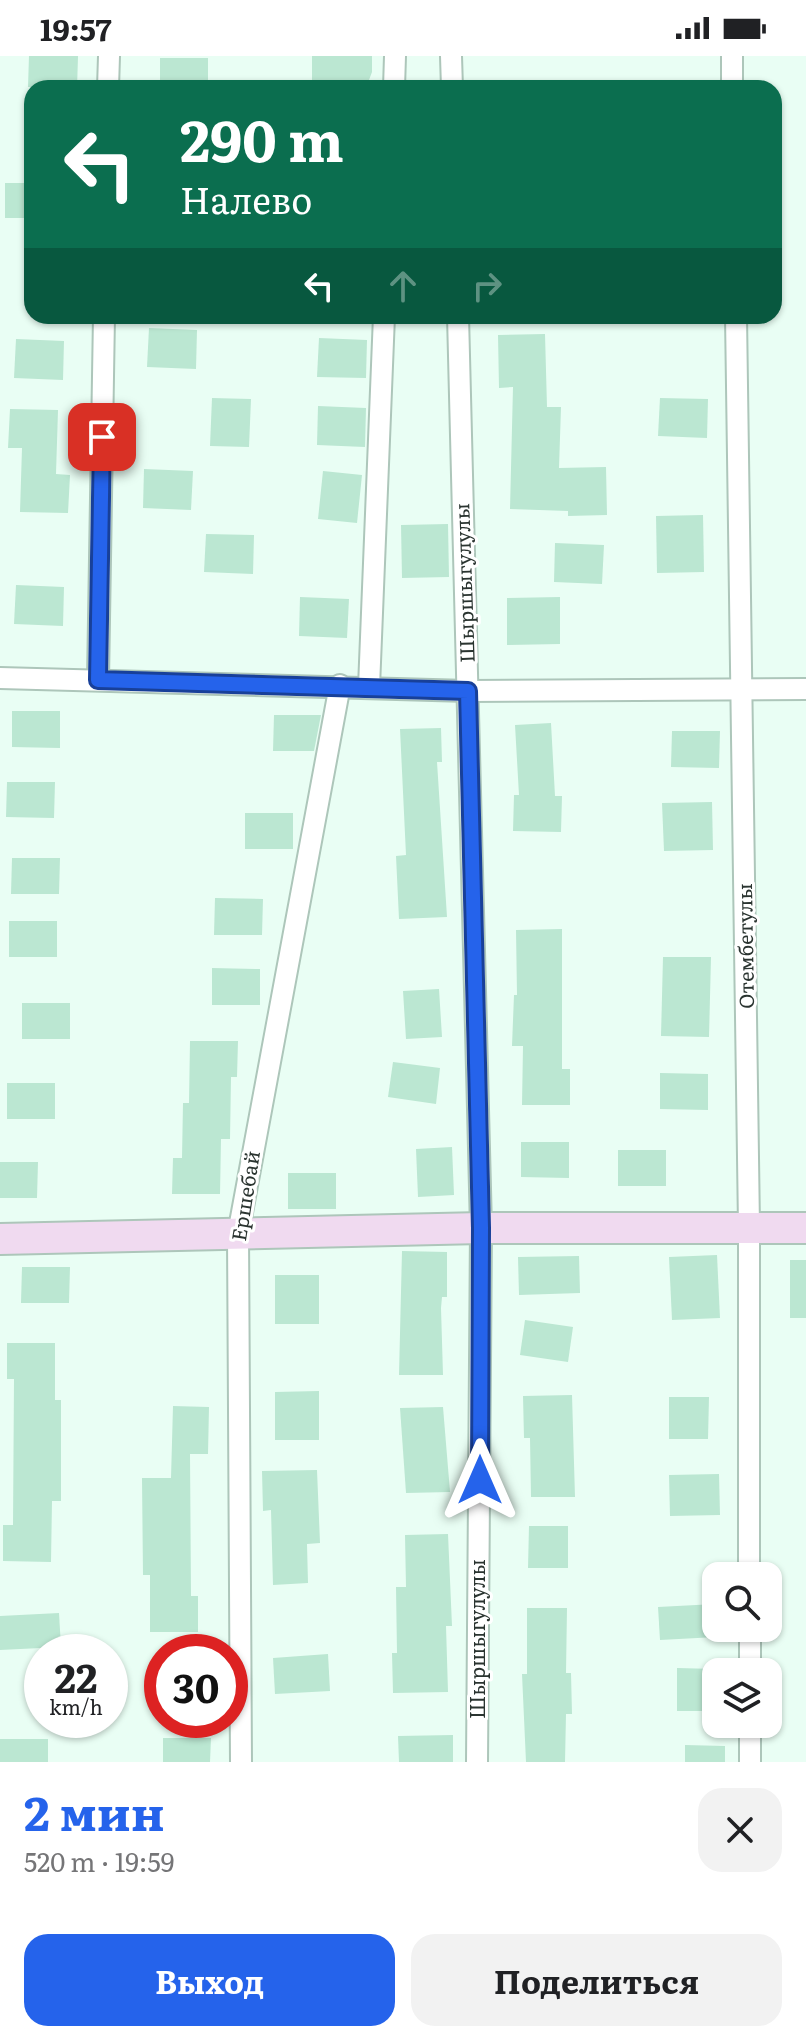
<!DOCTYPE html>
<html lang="ru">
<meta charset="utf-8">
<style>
:root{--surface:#fff;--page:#f2f2f2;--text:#202124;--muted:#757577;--accent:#2563eb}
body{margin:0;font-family:Literata,serif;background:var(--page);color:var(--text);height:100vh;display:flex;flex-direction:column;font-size:30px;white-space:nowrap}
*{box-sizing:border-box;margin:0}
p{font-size:26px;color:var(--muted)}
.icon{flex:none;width:44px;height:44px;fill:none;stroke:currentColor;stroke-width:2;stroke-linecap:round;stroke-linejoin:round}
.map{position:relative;height:1706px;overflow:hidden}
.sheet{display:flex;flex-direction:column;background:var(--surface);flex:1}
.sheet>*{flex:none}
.banner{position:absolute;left:24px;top:24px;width:758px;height:244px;border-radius:24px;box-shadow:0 2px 6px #0004;background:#0b6e4f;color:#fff;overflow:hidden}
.controls{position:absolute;left:702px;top:1506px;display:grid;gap:16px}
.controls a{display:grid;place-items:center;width:80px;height:80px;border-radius:16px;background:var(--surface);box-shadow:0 2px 6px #0004;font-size:40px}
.speed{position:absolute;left:24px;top:1578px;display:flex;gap:16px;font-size:40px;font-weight:700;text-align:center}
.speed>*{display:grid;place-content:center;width:104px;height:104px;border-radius:50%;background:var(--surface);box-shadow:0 2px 6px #0004;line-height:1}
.speed small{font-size:20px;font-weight:400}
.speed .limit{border:12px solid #d22;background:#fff;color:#111}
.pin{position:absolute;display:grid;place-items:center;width:68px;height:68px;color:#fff;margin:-34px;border-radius:16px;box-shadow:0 4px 12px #0006}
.me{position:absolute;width:88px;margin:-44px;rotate:0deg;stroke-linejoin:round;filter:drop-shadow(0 0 6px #0008)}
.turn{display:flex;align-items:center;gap:28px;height:168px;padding:0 24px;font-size:36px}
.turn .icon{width:104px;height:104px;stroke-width:2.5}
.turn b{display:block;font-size:56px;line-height:68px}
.lanes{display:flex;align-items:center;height:76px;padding:0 24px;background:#0003;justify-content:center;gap:40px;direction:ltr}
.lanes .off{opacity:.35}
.round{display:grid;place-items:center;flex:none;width:84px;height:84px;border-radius:24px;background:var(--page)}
.summary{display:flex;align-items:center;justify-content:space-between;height:136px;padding:0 24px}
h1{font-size:48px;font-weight:700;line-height:60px;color:var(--accent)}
.cta{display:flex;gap:16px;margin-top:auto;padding:16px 24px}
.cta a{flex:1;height:92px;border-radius:24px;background:var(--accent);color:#fff;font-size:32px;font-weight:700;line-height:92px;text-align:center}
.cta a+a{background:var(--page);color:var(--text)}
.status{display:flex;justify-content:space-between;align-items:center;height:56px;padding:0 40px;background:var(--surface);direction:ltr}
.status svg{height:22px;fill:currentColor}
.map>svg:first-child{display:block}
</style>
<div class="status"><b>19:57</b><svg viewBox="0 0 49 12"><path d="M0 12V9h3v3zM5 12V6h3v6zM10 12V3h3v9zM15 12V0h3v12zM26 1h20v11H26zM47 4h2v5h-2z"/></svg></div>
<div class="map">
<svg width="806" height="1706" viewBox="0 0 806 1706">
<rect width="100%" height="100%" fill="#e9fef4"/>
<!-- building -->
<g fill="#bbe7d2">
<polygon points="29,0 78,0 77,32 28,31"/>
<polygon points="312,0 372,0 372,16 366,32 312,32"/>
<rect x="160" y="2" width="48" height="30"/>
<rect x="5" y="127" width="27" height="35"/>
<polygon points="149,272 197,274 196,313 147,311"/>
<polygon points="545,278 547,351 561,351 559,412 606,411 607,459 568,460 568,455 510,453 513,331 499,332 498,279"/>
<polygon points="319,282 367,284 366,322 317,321"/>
<polygon points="16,283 64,285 63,324 14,322"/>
<polygon points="212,342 251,343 249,391 210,390"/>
<polygon points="660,342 708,343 707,382 658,380"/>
<polygon points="318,350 366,352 365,391 317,389"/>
<polygon points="10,353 58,354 56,418 70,419 68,457 20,456 22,392 8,392"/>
<polygon points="144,413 193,415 191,454 143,452"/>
<polygon points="323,415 362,419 357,467 318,463"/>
<polygon points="703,459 704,516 657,517 656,460"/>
<polygon points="448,468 449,521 402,522 401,469"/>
<polygon points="206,478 254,479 253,518 204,516"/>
<polygon points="555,487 604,489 602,528 554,526"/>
<polygon points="16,529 64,531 63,570 14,568"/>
<polygon points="300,541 349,543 347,582 299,580"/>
<polygon points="560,541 560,588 507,589 507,542"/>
<polygon points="12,655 60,655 60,692 12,691"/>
<polygon points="274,659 321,659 314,695 273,695"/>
<polygon points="551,667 555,740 562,740 561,776 513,775 514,739 519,739 515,669"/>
<polygon points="441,672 442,706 437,706 447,861 399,863 396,800 406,799 400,673"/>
<polygon points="672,675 720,675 719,712 671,711"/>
<polygon points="7,726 55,726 54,762 6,761"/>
<polygon points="712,746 713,794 664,795 662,747"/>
<rect x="245" y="757" width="48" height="36"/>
<polygon points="12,802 60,802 59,838 11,838"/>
<polygon points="215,842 263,843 262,879 214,879"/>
<rect x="9" y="865" width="48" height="36"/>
<polygon points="562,873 562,1013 570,1013 570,1049 522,1049 523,990 512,990 514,939 517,939 516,874"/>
<polygon points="663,901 711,901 709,981 661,980"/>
<polygon points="212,912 260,913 260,949 212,949"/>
<polygon points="439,933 442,981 406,983 403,935"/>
<rect x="22" y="947" width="48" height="36"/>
<polygon points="190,985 238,985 237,1021 231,1021 230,1083 221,1083 220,1138 172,1138 173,1102 182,1102 183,1047 189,1047"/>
<polygon points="393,1006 440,1012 436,1048 388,1041"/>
<polygon points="660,1017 708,1018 708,1054 660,1053"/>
<rect x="7" y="1027" width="48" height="36"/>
<polygon points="521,1086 569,1086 569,1122 521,1121"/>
<polygon points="452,1091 454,1139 418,1141 416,1093"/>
<rect x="618" y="1094" width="48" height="36"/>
<polygon points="0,1106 38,1106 37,1142 0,1142"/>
<rect x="288" y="1117" width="48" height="36"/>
<polygon points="402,1195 447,1196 447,1241 442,1241 441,1252 443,1319 399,1319"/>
<polygon points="717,1199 720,1262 672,1264 669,1201"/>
<polygon points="579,1200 580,1237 519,1239 518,1201"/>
<rect x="790" y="1204" width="16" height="58"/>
<polygon points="22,1211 70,1211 69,1247 21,1247"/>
<rect x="275" y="1219" width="44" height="49"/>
<polygon points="525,1264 573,1271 568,1306 520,1299"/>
<polygon points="7,1287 55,1287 55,1344 61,1344 61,1445 52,1445 51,1506 3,1505 3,1469 13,1469 14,1323 7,1323"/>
<polygon points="319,1335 319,1384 275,1384 275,1336"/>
<polygon points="572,1339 575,1441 531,1441 530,1382 524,1382 523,1340"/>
<polygon points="669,1341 709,1341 708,1383 669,1383"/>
<polygon points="173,1350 209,1351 208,1398 190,1398 191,1540 198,1540 198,1576 150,1576 150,1519 143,1519 142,1422 171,1422"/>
<polygon points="443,1351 450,1436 406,1437 400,1352"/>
<polygon points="317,1414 320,1487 307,1488 308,1527 273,1529 271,1454 263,1455 262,1415"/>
<polygon points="719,1418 720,1459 670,1460 669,1419"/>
<polygon points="529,1470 568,1470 568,1512 528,1512"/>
<polygon points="448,1478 452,1570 446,1570 448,1636 393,1637 392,1597 397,1597 396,1531 406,1531 405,1479"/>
<polygon points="715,1548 716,1581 660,1584 658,1551"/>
<polygon points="527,1552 567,1552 566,1617 571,1617 572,1658 566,1658 565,1706 526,1706 522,1618 527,1618"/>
<polygon points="59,1557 61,1591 0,1594 0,1560"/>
<polygon points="328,1598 330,1635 275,1638 273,1602"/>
<polygon points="677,1612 716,1613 716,1655 677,1655"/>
<polygon points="453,1679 453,1706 399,1706 398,1680"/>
<polygon points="163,1682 211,1682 210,1706 163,1706"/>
<rect x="0" y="1683" width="48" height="23"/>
<polygon points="685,1689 725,1690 725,1706 685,1706"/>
</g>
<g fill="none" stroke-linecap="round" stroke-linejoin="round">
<!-- street casing -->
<g stroke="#adc6ba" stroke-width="24">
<g id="street">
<polyline points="451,0 452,32"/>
<polyline points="732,0 732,32"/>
<polyline points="108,32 109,0"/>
<polyline points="394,32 395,0"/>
<polyline points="458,260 481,1172 477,1706"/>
<polyline points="736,260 749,1171 749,1520"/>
<polyline points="0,622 468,635 806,633"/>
<polyline points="98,624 104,260"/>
<polyline points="369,631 384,260"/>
<polyline points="750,1572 750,1616"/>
<polyline points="750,1668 750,1706"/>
<polyline points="241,1706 238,1178 340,629"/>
</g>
</g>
<!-- secondary casing -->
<g stroke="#adc6ba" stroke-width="34">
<polyline id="secondary" points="0,1183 481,1172 806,1172"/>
</g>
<!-- street -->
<use href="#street" stroke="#fff" stroke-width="20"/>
<!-- secondary -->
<use href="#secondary" stroke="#f0daf0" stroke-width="30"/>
</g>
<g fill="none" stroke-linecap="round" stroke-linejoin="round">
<!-- route casing -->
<g stroke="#184099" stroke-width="20">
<polyline id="route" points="102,381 98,624 468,635 481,1172 480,1424"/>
</g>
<!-- route -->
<use href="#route" stroke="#2563eb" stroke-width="14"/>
</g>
<g text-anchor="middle" stroke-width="6" stroke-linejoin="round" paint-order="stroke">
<!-- street labels -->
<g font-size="20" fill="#2a3430" stroke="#fff">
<text transform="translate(465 527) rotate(-92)" y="7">Шыршыгулулы</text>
<text transform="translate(746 890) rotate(-91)" y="7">Отембетулы</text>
<text transform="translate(246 1140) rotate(-81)" y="7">Ершебай</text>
<text transform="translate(478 1583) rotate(-90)" y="7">Шыршыгулулы</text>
</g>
</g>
</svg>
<div class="controls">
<a><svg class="icon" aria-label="search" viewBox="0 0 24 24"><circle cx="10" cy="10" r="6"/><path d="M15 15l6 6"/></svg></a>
<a><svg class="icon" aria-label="layers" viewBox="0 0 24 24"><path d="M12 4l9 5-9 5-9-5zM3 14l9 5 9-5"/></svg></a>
</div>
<div class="speed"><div>22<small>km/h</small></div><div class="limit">30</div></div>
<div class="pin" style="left:102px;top:381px;background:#d93025"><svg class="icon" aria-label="arrive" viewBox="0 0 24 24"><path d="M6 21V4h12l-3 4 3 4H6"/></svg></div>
<svg class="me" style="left:480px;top:1424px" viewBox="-20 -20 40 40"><path d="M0-17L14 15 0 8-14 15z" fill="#2563eb" stroke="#fff" stroke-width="4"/></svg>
<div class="banner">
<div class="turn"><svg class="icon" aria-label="left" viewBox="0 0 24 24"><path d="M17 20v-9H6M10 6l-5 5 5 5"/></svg><div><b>290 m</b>Налево</div></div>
<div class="lanes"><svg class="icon" aria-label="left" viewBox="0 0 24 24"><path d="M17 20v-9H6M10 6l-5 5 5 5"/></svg><svg class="icon off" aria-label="ahead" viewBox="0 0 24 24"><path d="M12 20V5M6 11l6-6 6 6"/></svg><svg class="icon off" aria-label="right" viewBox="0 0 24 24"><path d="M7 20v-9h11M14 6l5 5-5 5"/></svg></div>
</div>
</div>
<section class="sheet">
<div class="summary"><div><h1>2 мин</h1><p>520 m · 19:59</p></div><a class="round"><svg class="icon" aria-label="close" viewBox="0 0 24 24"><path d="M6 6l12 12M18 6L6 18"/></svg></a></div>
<div class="cta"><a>Выход</a><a>Поделиться</a></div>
</section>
